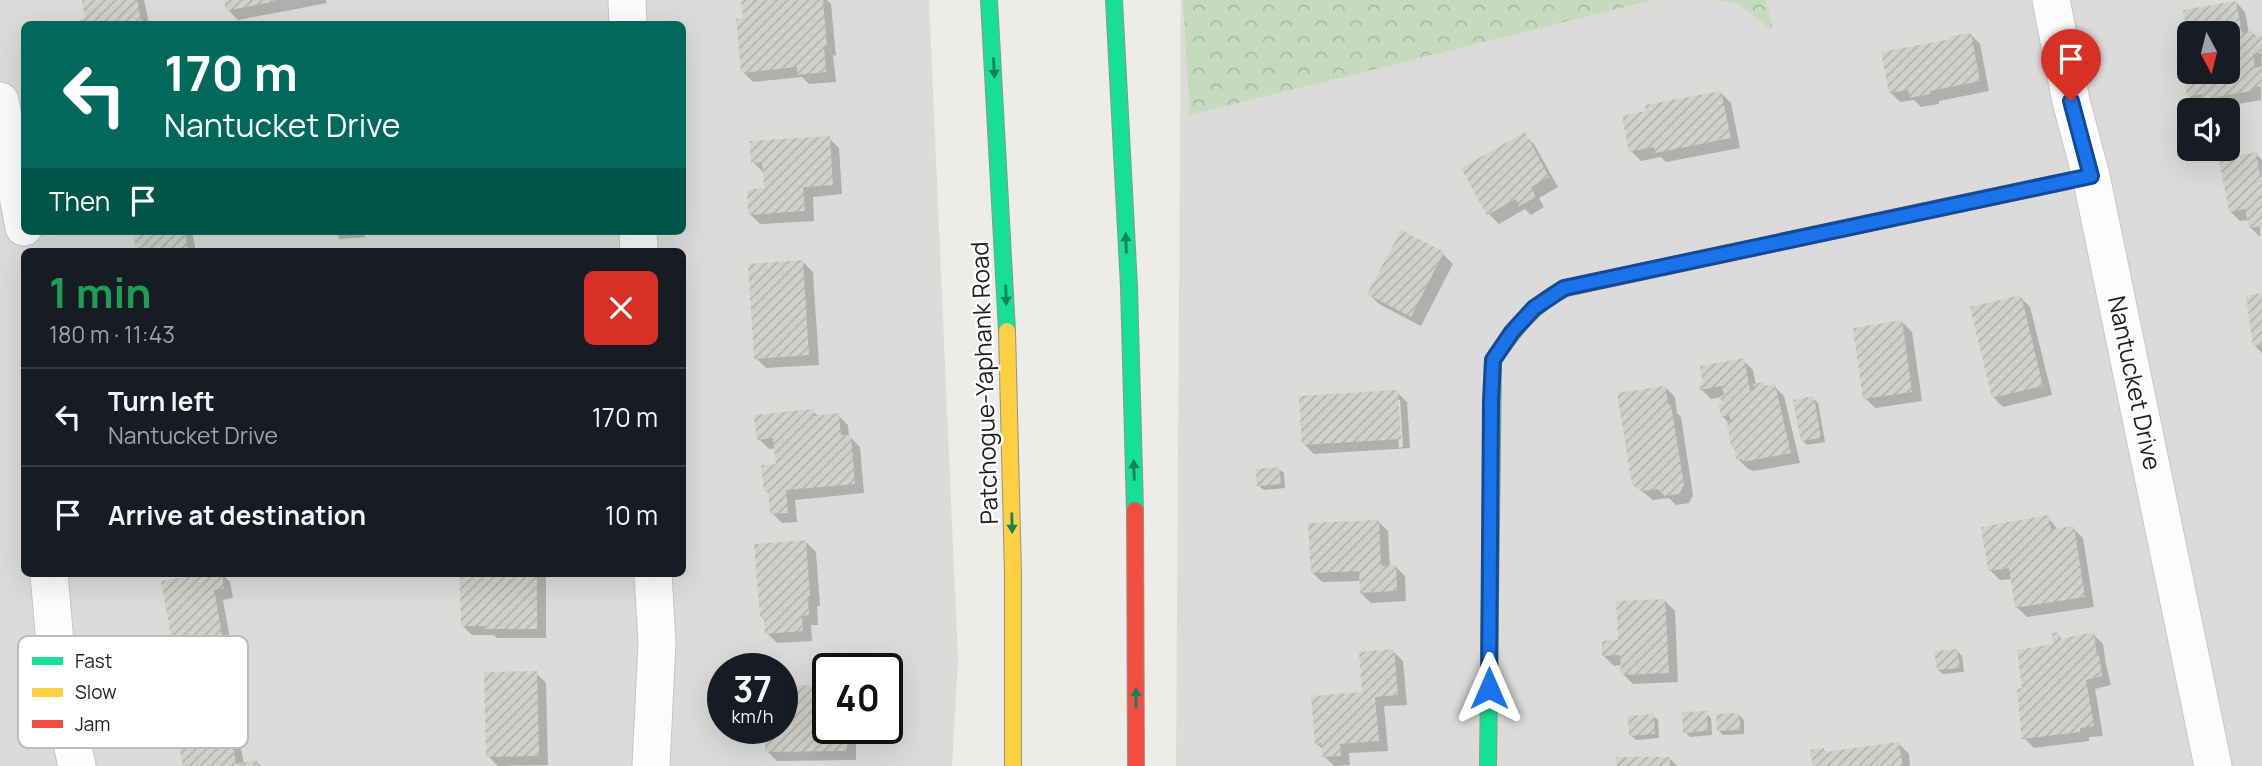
<!DOCTYPE html>
<meta charset="utf-8">
<style>
:root{--surface:#171b24;--page:#20242c;--text:#f1f3f6;--muted:#9ea1a6;--line:#363941}
body{margin:0;font-family:Manrope,sans-serif;background:var(--page);color:var(--text);height:100vh;display:flex;flex-direction:column;font-size:26px;white-space:nowrap}
*{box-sizing:border-box;margin:0}
p{font-size:23px;color:var(--muted)}
.icon{flex:none;width:38px;height:38px;fill:none;stroke:currentColor;stroke-width:2;stroke-linecap:round;stroke-linejoin:round}
.map{position:relative;flex:1;overflow:hidden}
.drawer{position:absolute;left:21px;top:248px;width:665px;height:329px;display:flex;flex-direction:column;background:var(--surface);border-radius:10px;box-shadow:0 7px 28px #0002}
.drawer>*{flex:none}
.hud{position:absolute;left:21px;top:21px;width:665px;height:214px;border-radius:10px;box-shadow:0 7px 28px #0002;background:#00695c;color:#fff;overflow:hidden}
.needle{width:46px;rotate:173deg}
.fabs{position:absolute;left:2177px;top:21px;display:grid;gap:14px}
.fabs a{display:grid;place-items:center;width:63px;height:63px;border-radius:10px;background:var(--surface);box-shadow:0 7px 28px #0002;font-size:35px}
.speed{position:absolute;left:707px;top:653px;display:flex;gap:14px;font-size:35px;font-weight:700;text-align:center}
.speed>*{display:grid;place-content:center;width:91px;height:91px;border-radius:50%;background:var(--surface);box-shadow:0 7px 28px #0002;line-height:1}
.speed small{font-size:18px;font-weight:400}
.speed .limit{border:4px solid #111;border-radius:10px;background:#fff;color:#111}
.pin{position:absolute;display:grid;place-items:center;width:60px;height:60px;color:#fff;margin:-72px -30px;border-radius:50% 50% 50% 0;rotate:-45deg;box-shadow:0 0 7px #0007}
.pin .icon{rotate:45deg}
.me{position:absolute;width:77px;margin:-38px;rotate:0deg;stroke-linejoin:round;filter:drop-shadow(0 0 5px #0008)}
.turn{display:flex;align-items:center;gap:24px;height:147px;padding:0 28px;font-size:32px}
.turn .icon{width:91px;height:91px;stroke-width:2.5}
.turn b{display:block;font-size:49px;line-height:60px}
.then{display:flex;align-items:center;height:66px;padding:0 28px;background:#0003;gap:14px;font-size:26px}
.round{display:grid;place-items:center;flex:none;width:74px;height:74px;border-radius:10px;background:var(--page)}
.headline{display:flex;align-items:center;justify-content:space-between;height:119px;padding:0 28px}
h1{font-size:42px;font-weight:700;line-height:52px;color:#1e9e55}
ul{padding:0;list-style:none}
li{display:flex;align-items:center;gap:21px;height:98px;padding:0 28px;border-top:2px solid var(--line)}
li div{flex:1}
li b{display:block;font-size:26px}
li em{font-style:normal}
.map>svg:first-child{display:block}
</style>
<div class="map">
<svg width="2262" height="766" viewBox="0 0 2262 766">
<defs>
<pattern id="forest-crowns" width="20" height="18" patternUnits="userSpaceOnUse" patternTransform="scale(1.75)"><rect width="20" height="18" fill="#c4dcbd"/><path d="M2 6a3 3 0 1 1 6 0M12 15a3 3 0 1 1 6 0" fill="none" stroke="#a8bca2"/></pattern>
<pattern id="building-hatch" width="6" height="6" patternUnits="userSpaceOnUse" patternTransform="scale(1.75)"><rect width="6" height="6" fill="#d2d0cc"/><path d="M-1 1l2-2M0 6l6-6M5 7l2-2" fill="none" stroke="#b4b2af"/></pattern>
</defs>
<rect width="100%" height="100%" fill="#edece8"/>
<!-- residential -->
<g fill="#dcdbd9" fill-rule="evenodd">
<path d="M0 0H929L958 660 952 766H0ZM24 24H682V231H24ZM24 252H682V574H24ZM723 668H782V728H723ZM828 668H887V728H828Z"/>
<path d="M1181 0H2262V766H1176ZM2189 33H2228V72H2189ZM2189 110H2228V149H2189Z"/>
</g>
<!-- forest -->
<g fill="url(#forest-crowns)">
<polygon points="1183,0 1653,0 1190,115"/>
<polygon points="1716,0 1766,0 1773,31 1738,4"/>
</g>
<!-- shadow -->
<g fill="#0003" fill-rule="evenodd">
<polygon points="83,0 144,0 149,24 82,24 82,21 87,20"/>
<polygon points="226,0 326,0 327,3 238,20 228,10"/>
<polygon points="754,0 827,0 831,4 836,56 833,55 836,82 809,84 802,77 753,82 743,72 745,19"/>
<polygon points="2236,2 2245,12 2249,34 2253,33 2257,38 2262,38 2261,100 2215,108 2211,104 2199,106 2189,96 2202,82 2200,72 2228,72 2228,33 2189,34 2185,11"/>
<polygon points="1970,34 1980,44 1989,91 1939,101 1939,104 1921,107 1914,100 1900,102 1890,92 1953,40"/>
<polygon points="1721,93 1731,103 1740,148 1666,162 1661,157 1641,161 1631,151"/>
<polygon points="1524,135 1534,144 1558,187 1539,198 1544,207 1531,215 1525,209 1499,224 1489,214 1463,168"/>
<polygon points="829,138 839,148 842,194 813,197 814,221 760,224 750,214 766,190 763,172 753,162"/>
<polygon points="2256,154 2262,160 2260,237 2250,227 2249,220 2240,221 2230,211"/>
<polygon points="135,231 192,231 196,252 138,252"/>
<polygon points="335,231 364,231 365,237 340,239"/>
<polygon points="1402,233 1443,254 1453,264 1421,326 1379,304 1369,294"/>
<polygon points="803,262 813,272 819,365 766,368 756,358"/>
<polygon points="2262,295 2262,353 2254,345"/>
<polygon points="2020,297 2030,307 2052,395 2003,407 1993,397"/>
<polygon points="1902,322 1912,332 1922,401 1875,408 1865,398"/>
<polygon points="1743,360 1753,370 1756,385 1762,384 1766,387 1774,386 1784,396 1800,463 1754,471 1748,469 1738,459 1736,449 1733,446 1729,423 1722,416 1722,397 1711,399 1701,389"/>
<polygon points="1665,387 1675,397 1677,413 1681,417 1693,495 1689,503 1676,505 1669,498 1653,500 1634,485"/>
<path d="M1397 392 1407 402 1410 448 1314 454 1304 444ZM1396 400H1400L1403 447 1399 448Z"/>
<polygon points="1813,398 1818,403 1825,442 1807,445 1802,440"/>
<polygon points="813,411 819,417 838,415 848,425 849,436 860,447 864,493 795,500 797,522 782,523 772,513 770,495 766,491 777,465 776,448 769,449 759,439"/>
<polygon points="1279,469 1284,473 1285,488 1264,490 1259,486"/>
<polygon points="2048,517 2058,530 2073,528 2083,538 2094,607 2027,617 2017,607 2012,579 2000,580 1990,570"/>
<polygon points="1378,521 1388,531 1390,567 1395,566 1405,576 1406,601 1371,603 1361,593 1361,581 1322,582 1312,572"/>
<polygon points="806,542 816,552 820,606 817,606 818,625 811,625 812,641 777,643 767,633 766,621 761,616"/>
<polygon points="211,574 222,574 230,582 233,598 223,600 238,683 190,691 180,681"/>
<polygon points="462,574 546,574 546,638 497,638 494,635 472,635 462,625"/>
<polygon points="1665,601 1675,611 1678,682 1633,684 1623,674 1622,665 1614,666 1604,656"/>
<polygon points="2057,634 2063,640 2093,634 2103,644 2106,665 2111,685 2095,689 2103,736 2089,737 2089,741 2034,748 2024,738 2024,690 2055,646"/>
<polygon points="1393,651 1403,661 1407,705 1384,706 1388,751 1349,753 1350,765 1334,766 1324,756 1324,750 1316,743 1364,694"/>
<polygon points="1957,651 1962,656 1964,672 1943,674 1938,670"/>
<polygon points="536,673 546,683 548,765 498,766 488,756"/>
<polygon points="815,687 825,697 828,728 856,728 856,760 777,761 767,751 779,728 782,728"/>
<polygon points="1706,713 1711,718 1712,735 1690,737 1685,732"/>
<polygon points="1739,715 1744,720 1744,734 1723,735 1718,730"/>
<polygon points="1653,716 1658,720 1659,738 1636,740 1631,735"/>
<polygon points="227,719 237,729 244,764 257,762 261,766 185,766"/>
<polygon points="1899,744 1909,754 1910,766 1814,766 1824,750 1827,753"/>
<polygon points="1670,759 1677,766 1617,766"/>
</g>
<!-- building -->
<g fill="url(#building-hatch)">
<polygon points="82,0 137,0 142,24 81,24 80,19 85,19"/>
<polygon points="224,0 275,0 275,1 226,11"/>
<polygon points="741,0 823,0 827,46 824,46 826,72 797,75 797,67 741,73 736,19 743,18"/>
<polygon points="2236,1 2242,33 2253,31 2254,37 2262,35 2262,53 2253,54 2255,68 2262,66 2262,86 2252,88 2252,91 2203,99 2202,94 2187,97 2185,83 2200,81 2199,72 2228,72 2228,33 2187,33 2183,10"/>
<polygon points="1971,33 1980,81 1930,91 1930,94 1910,98 1908,90 1889,93 1881,52 1951,39 1951,36"/>
<polygon points="1721,91 1731,138 1655,153 1654,147 1629,152 1622,116 1646,111 1645,105"/>
<polygon points="1525,132 1549,177 1531,187 1536,197 1519,206 1516,199 1487,215 1461,168"/>
<polygon points="830,136 833,185 803,187 805,211 748,215 747,190 764,188 762,162 751,163 750,141"/>
<polygon points="2256,152 2260,175 2262,175 2262,226 2249,228 2245,209 2229,212 2219,159"/>
<polygon points="1401,230 1444,252 1411,317 1367,294"/>
<polygon points="133,231 185,231 188,252 136,252"/>
<polygon points="334,231 365,231 365,233 334,235"/>
<polygon points="803,260 809,355 754,359 748,264"/>
<polygon points="2262,293 2262,345 2253,346 2246,296"/>
<polygon points="2021,295 2043,386 1992,398 1970,307"/>
<polygon points="1902,320 1912,392 1863,399 1853,328"/>
<polygon points="1744,358 1750,390 1754,389 1753,384 1763,382 1763,386 1775,384 1791,453 1742,462 1742,459 1736,460 1734,446 1731,447 1727,422 1731,421 1729,415 1721,417 1718,404 1722,403 1720,396 1724,395 1722,386 1700,390 1699,385 1703,385 1700,366"/>
<polygon points="1665,386 1669,406 1671,405 1684,485 1679,494 1665,496 1658,489 1642,491 1632,485 1617,393"/>
<polygon points="1398,390 1401,439 1302,445 1299,396"/>
<polygon points="1814,396 1821,438 1801,441 1793,400"/>
<polygon points="814,409 814,416 839,413 841,435 851,435 855,484 786,490 788,513 770,514 768,491 764,492 761,465 776,464 773,438 757,440 754,415"/>
<polygon points="1279,467 1281,484 1257,486 1255,469"/>
<polygon points="2049,515 2051,529 2074,526 2085,597 2015,608 2009,568 1988,571 1981,527"/>
<polygon points="1379,520 1381,566 1396,565 1397,591 1360,593 1359,571 1311,573 1308,523"/>
<polygon points="806,540 810,596 808,597 809,615 802,616 803,631 765,634 764,617 760,617 754,544"/>
<polygon points="201,574 222,574 224,589 214,590 229,673 179,682 161,581"/>
<polygon points="460,574 537,574 537,629 485,629 485,626 461,626"/>
<polygon points="1665,599 1669,673 1621,675 1620,655 1602,656 1602,641 1618,640 1616,601"/>
<polygon points="2058,632 2059,639 2094,632 2097,656 2099,655 2102,676 2086,680 2094,726 2080,728 2080,732 2022,739 2017,689 2022,688 2017,650 2053,644 2052,633"/>
<polygon points="1394,649 1398,695 1375,697 1379,741 1340,744 1341,756 1323,757 1321,743 1315,744 1311,696 1362,692 1359,652"/>
<polygon points="1957,649 1960,668 1937,670 1934,651"/>
<polygon points="537,671 539,756 486,757 484,672"/>
<polygon points="816,685 816,700 828,700 828,728 847,728 847,751 765,752 765,728 782,728 782,686"/>
<polygon points="1707,711 1708,731 1683,733 1682,712"/>
<polygon points="1740,713 1740,730 1717,731 1716,714"/>
<polygon points="1654,714 1655,734 1629,736 1628,716"/>
<polygon points="228,717 236,764 257,760 258,766 183,766 175,726"/>
<polygon points="1899,742 1903,766 1813,766 1810,750 1824,748 1825,752"/>
<rect x="1616" y="757" width="54" height="9"/>
</g>
<g fill="none" stroke-linecap="round" stroke-linejoin="round">
<!-- street casing -->
<g stroke="#c6c6c4" stroke-width="39">
<g id="street">
<polyline points="627,0 628,24"/>
<polyline points="2051,0 2071,101 2091,176 2213,766"/>
<polyline points="0,101 24,227"/>
<polyline points="638,231 639,252"/>
<polyline points="49,574 58,677 77,766"/>
<polyline points="651,766 657,642 653,574"/>
</g>
</g>
<!-- fast casing -->
<g stroke="#92977f" stroke-width="18">
<g id="fast">
<polyline points="989,0 1007,331"/>
<polyline points="1114,0 1129,287 1135,510"/>
<path d="M1488 766 1493 360C1513 331 1533 303 1566 288"/>
</g>
</g>
<!-- slow casing -->
<g stroke="#92977f" stroke-width="18">
<g id="slow">
<polyline points="1566,288 1925,211"/>
<polyline points="1007,331 1013,575 1013,766"/>
</g>
</g>
<!-- jam casing -->
<g stroke="#92977f" stroke-width="18">
<g id="jam">
<polyline points="1925,211 2091,176"/>
<polyline points="1135,510 1136,766"/>
</g>
</g>
<!-- street -->
<use href="#street" stroke="#fcfcfc" stroke-width="37"/>
<!-- fast -->
<use href="#fast" stroke="#16e098" stroke-width="16"/>
<!-- slow -->
<use href="#slow" stroke="#ffcf43" stroke-width="16"/>
<!-- jam -->
<use href="#jam" stroke="#f24e42" stroke-width="16"/>
</g>
<!-- one-way arrows -->
<defs><path id="oneway-solid" d="M-6-.8H1V-3.2L6.5 0L1 3.2V.8H-6Z" transform="scale(1.75)"/></defs>
<g fill="#1a805c">
<use href="#oneway-solid" transform="translate(994 68) rotate(87)"/>
<use href="#oneway-solid" transform="translate(1126 243) rotate(-92)"/>
<use href="#oneway-solid" transform="translate(1006 295) rotate(88)"/>
<use href="#oneway-solid" transform="translate(1134 470) rotate(-92)"/>
<use href="#oneway-solid" transform="translate(1012 523) rotate(89)"/>
<use href="#oneway-solid" transform="translate(1136 698) rotate(-90)"/>
</g>
<g fill="none" stroke-linecap="round" stroke-linejoin="round">
<!-- route casing -->
<g stroke="#114b97" stroke-width="18">
<polyline id="route" points="1489,688 1491,401 1493,360 1512,332 1534,308 1564,288 2091,176 2071,101"/>
</g>
<!-- route -->
<use href="#route" stroke="#1a73e8" stroke-width="12"/>
</g>
<g text-anchor="middle" stroke-width="5" stroke-linejoin="round" paint-order="stroke">
<!-- street labels -->
<g font-size="24" fill="#1f1f1f" stroke="#fff">
<text transform="translate(985 383) rotate(-92)" y="8">Patchogue-Yaphank Road</text>
<text transform="translate(2134 383) rotate(78)" y="8">Nantucket Drive</text>
</g>
</g>
<!-- legend -->
<rect x="18" y="636" width="230" height="112" rx="10" fill="#fff" stroke="#bcbcbc" stroke-width="2"/>
<rect x="32" y="657" width="31" height="8" fill="#16e098"/>
<rect x="32" y="688" width="31" height="9" fill="#ffcf43"/>
<rect x="32" y="720" width="31" height="8" fill="#f24e42"/>
<g font-size="19" fill="#1f1f1f">
<text x="75" y="668">Fast</text>
<text x="75" y="699">Slow</text>
<text x="75" y="731">Jam</text>
</g>
</svg>
<div class="fabs">
<a><svg class="needle" viewBox="-14 -14 28 28"><path d="M0-13l5 13h-10z" fill="#e53935"/><path d="M0 13l5-13h-10z" fill="#9ea1a6"/></svg></a>
<a><svg class="icon" aria-label="sound" viewBox="0 0 24 24"><path d="M4 9h4l5-4v14l-5-4H4zM17 9q2 3 0 6"/></svg></a>
</div>
<div class="speed"><div>37<small>km/h</small></div><div class="limit">40</div></div>
<div class="pin" style="left:2071px;top:101px;background:#d93025"><svg class="icon" aria-label="arrive" viewBox="0 0 24 24"><path d="M6 21V4h12l-3 4 3 4H6"/></svg></div>
<svg class="me" style="left:1489px;top:688px" viewBox="-20 -20 40 40"><path d="M0-17L14 15 0 8-14 15z" fill="#1a73e8" stroke="#fff" stroke-width="4"/></svg>
<div class="hud">
<div class="turn"><svg class="icon" aria-label="left" viewBox="0 0 24 24"><path d="M17 20v-9H6M10 6l-5 5 5 5"/></svg><div><b>170 m</b>Nantucket Drive</div></div>
<div class="then">Then<svg class="icon" aria-label="arrive" viewBox="0 0 24 24"><path d="M6 21V4h12l-3 4 3 4H6"/></svg></div>
</div>
<section class="drawer">
<div class="headline"><div><h1>1 min</h1><p>180 m · 11:43</p></div><a class="round" style="background:#d93025;color:#fff"><svg class="icon" aria-label="close" viewBox="0 0 24 24"><path d="M6 6l12 12M18 6L6 18"/></svg></a></div>
<ul>
<li><svg class="icon" aria-label="left" viewBox="0 0 24 24"><path d="M17 20v-9H6M10 6l-5 5 5 5"/></svg><div><b>Turn left</b><p>Nantucket Drive</p></div><em>170 m</em></li>
<li><svg class="icon" aria-label="arrive" viewBox="0 0 24 24"><path d="M6 21V4h12l-3 4 3 4H6"/></svg><div><b>Arrive at destination</b></div><em>10 m</em></li>
</ul>
</section>
</div>
